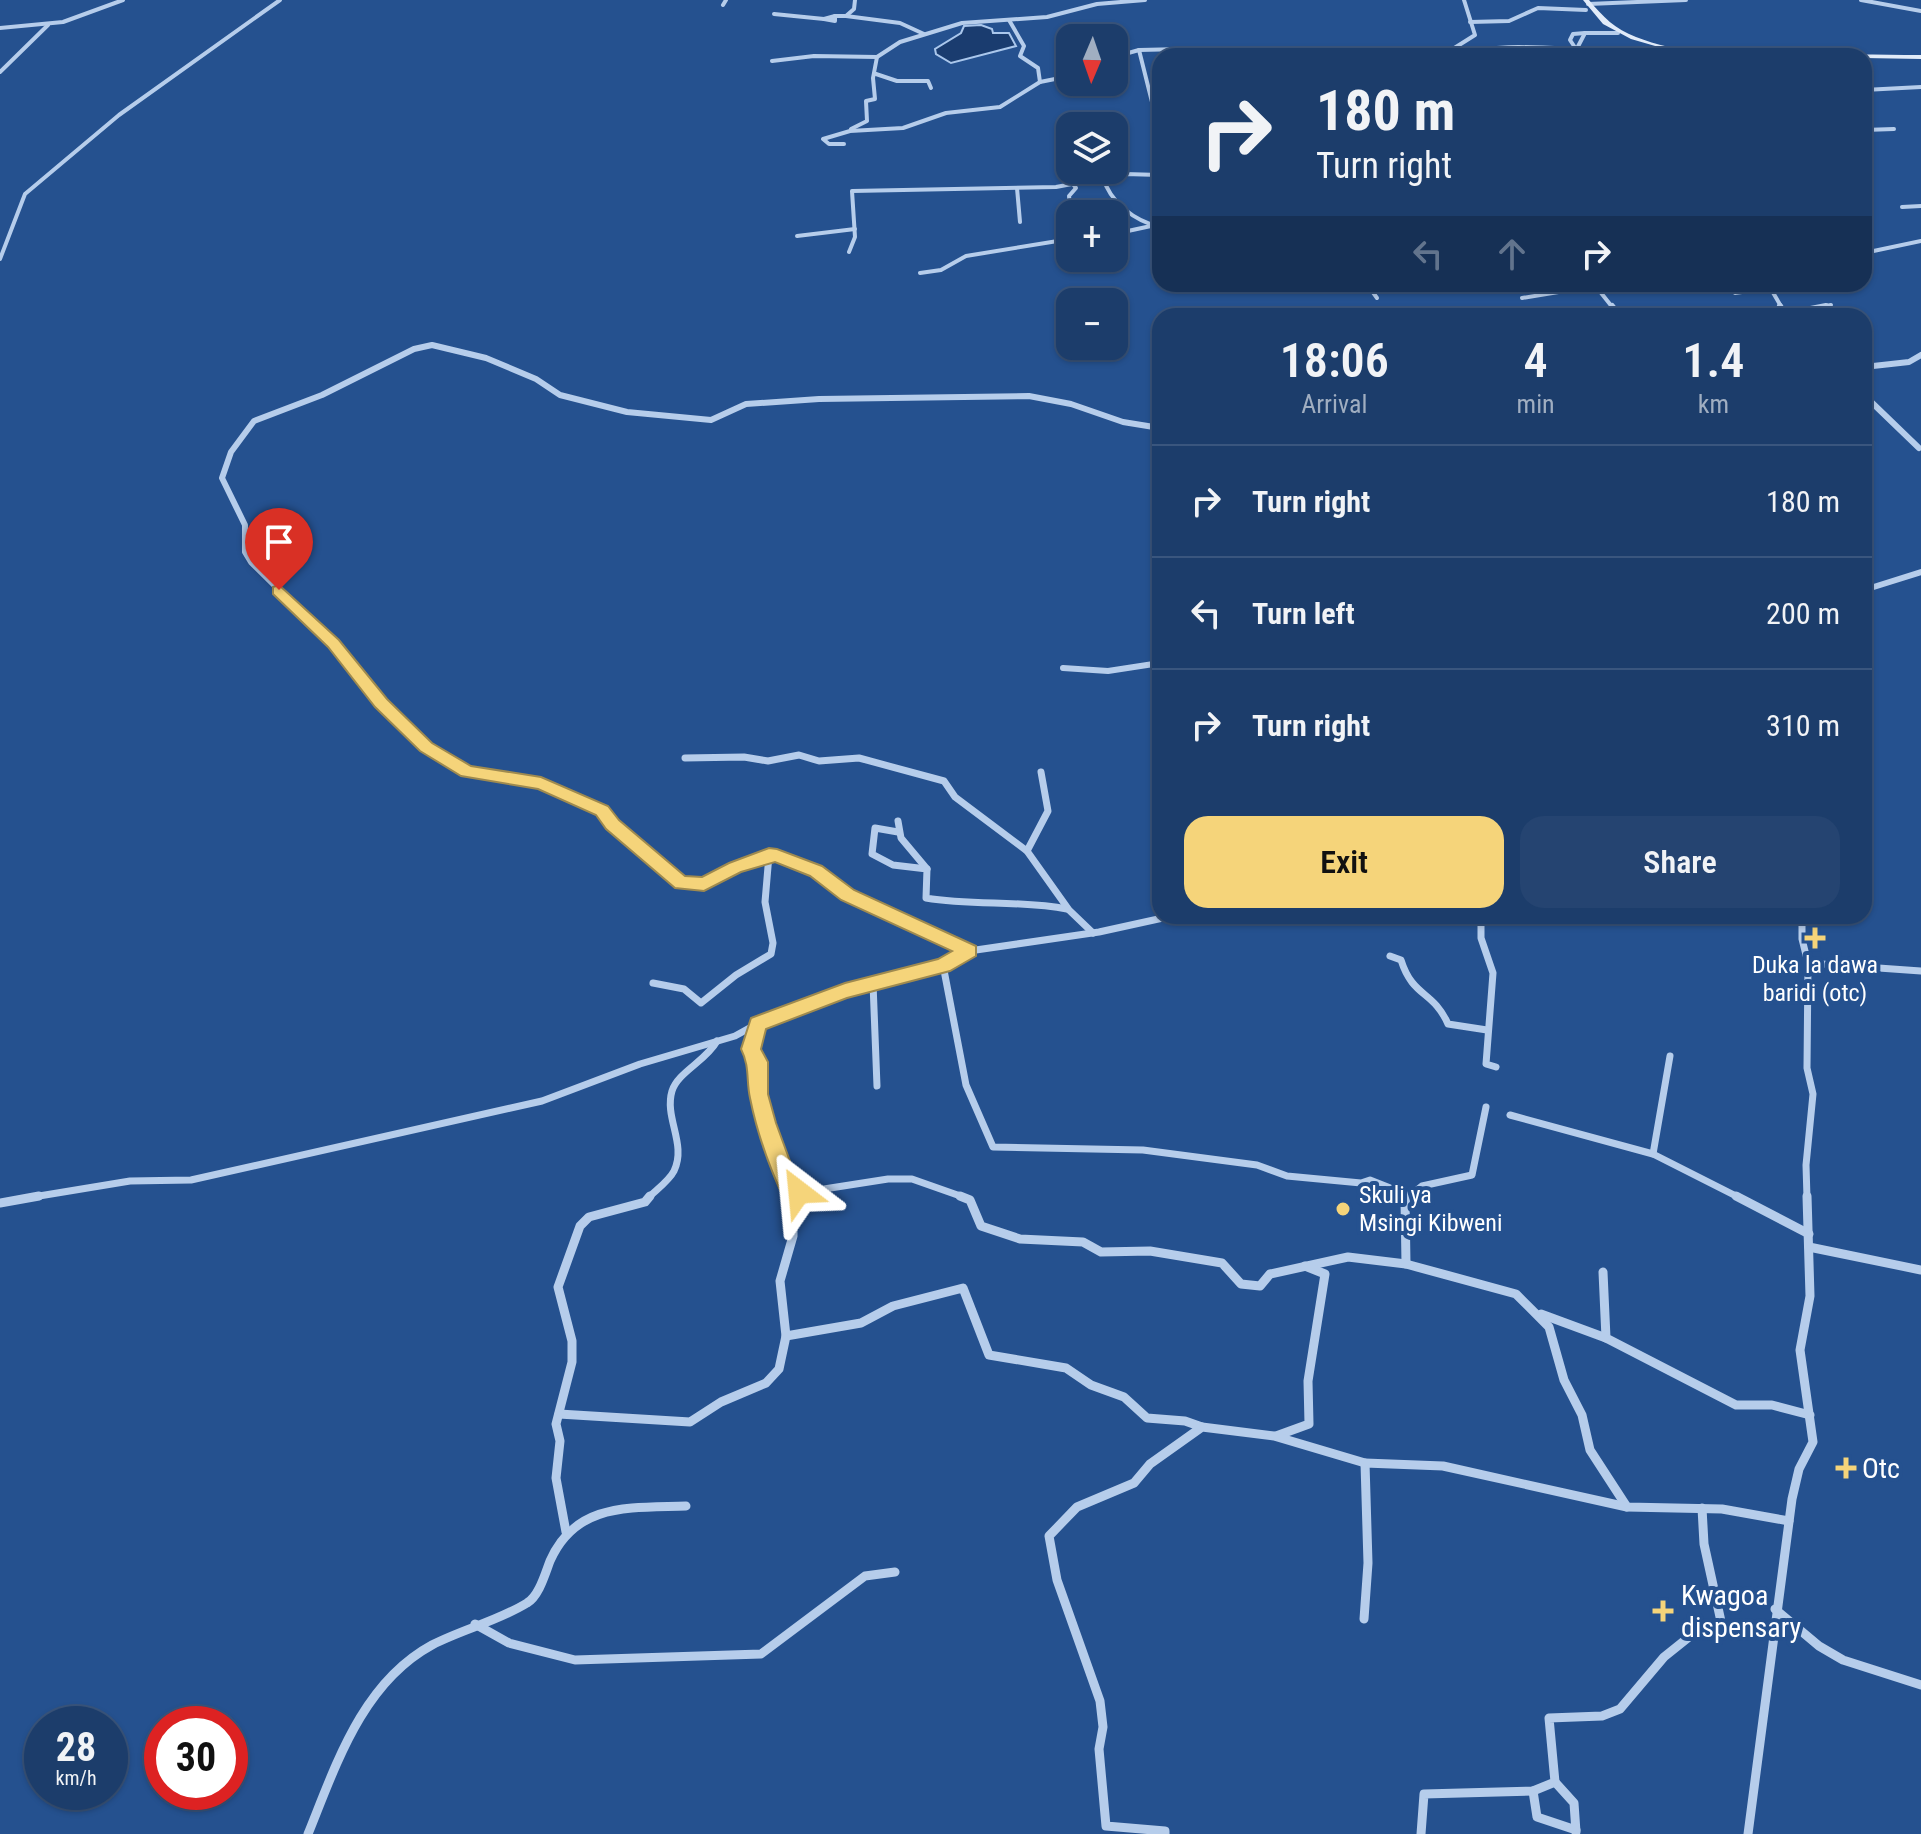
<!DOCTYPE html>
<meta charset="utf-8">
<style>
:root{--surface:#1c3d6b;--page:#254471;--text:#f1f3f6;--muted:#a0aec1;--line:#3a567e;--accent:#f5d47a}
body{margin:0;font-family:"Roboto Condensed",sans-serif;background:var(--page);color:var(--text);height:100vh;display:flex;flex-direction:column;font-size:30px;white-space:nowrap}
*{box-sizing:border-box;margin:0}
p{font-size:26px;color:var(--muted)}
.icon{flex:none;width:44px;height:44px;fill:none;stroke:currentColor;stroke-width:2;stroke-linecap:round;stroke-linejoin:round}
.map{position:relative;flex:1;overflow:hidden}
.details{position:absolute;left:1152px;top:308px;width:720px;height:616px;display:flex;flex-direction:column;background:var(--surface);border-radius:24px;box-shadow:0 2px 6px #0004,0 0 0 2px var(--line)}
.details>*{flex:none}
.guide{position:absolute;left:1152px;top:48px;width:720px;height:244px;border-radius:24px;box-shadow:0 2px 6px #0004,0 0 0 2px var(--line);background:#1c3d6b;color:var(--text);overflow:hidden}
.needle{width:52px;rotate:182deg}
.tools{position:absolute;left:1056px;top:24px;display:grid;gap:16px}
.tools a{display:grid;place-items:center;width:72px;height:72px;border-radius:16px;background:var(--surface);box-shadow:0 2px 6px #0004,0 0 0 2px var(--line);font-size:40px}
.speed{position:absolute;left:24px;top:1706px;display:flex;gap:16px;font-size:40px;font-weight:700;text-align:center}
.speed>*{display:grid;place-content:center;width:104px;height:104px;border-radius:50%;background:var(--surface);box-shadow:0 2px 6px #0004,0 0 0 2px var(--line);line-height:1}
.speed small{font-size:20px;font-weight:400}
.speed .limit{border:12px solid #d22;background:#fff;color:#111}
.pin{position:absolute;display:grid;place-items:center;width:68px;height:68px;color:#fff;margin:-82px -34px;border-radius:50% 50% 50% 0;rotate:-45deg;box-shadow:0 0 8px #0007}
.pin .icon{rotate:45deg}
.me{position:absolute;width:88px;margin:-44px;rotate:331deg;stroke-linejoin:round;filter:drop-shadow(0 0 6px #0008)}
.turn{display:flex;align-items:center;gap:28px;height:168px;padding:0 32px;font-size:36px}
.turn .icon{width:104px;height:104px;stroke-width:2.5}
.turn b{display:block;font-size:56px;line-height:68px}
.lanes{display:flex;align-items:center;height:76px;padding:0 32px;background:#0003;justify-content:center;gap:40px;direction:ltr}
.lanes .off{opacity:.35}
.eta{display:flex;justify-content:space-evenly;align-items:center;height:136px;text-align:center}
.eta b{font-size:48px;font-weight:600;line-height:56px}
.primary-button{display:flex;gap:16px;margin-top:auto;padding:16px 32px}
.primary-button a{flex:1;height:92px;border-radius:24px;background:var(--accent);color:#111;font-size:32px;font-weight:600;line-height:92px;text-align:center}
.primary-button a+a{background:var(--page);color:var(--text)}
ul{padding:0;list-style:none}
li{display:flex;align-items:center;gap:24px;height:112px;padding:0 32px;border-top:2px solid var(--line)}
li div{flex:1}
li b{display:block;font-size:30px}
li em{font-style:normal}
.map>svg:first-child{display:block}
</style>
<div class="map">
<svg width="1921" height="1834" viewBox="0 0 1921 1834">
<rect width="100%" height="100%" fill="#25518f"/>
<!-- water -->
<polygon fill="#1a3c6f" stroke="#aac7ec" stroke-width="2" points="981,25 992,29 993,33 1009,33 1016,46 951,63 936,54 935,49 961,33 964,26"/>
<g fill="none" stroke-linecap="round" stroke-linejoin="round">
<!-- minor-far3 -->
<g stroke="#b6cdeb" stroke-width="4">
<polyline points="1861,0 1921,11"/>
<polyline points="1588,4 1686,0"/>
<polyline points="723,5 726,0"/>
<polyline points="774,14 824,19"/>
<polygon points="835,16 835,21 824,19"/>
<polyline points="835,16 846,16 854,9 855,0"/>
<polyline points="846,16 900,23 924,34"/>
<polyline points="1009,20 1024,46 1020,56 1038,68 1040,82"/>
<polyline points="1470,22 1509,21 1538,8 1586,10"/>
<polyline points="0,28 63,22 123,0"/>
<polyline points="1576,49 1570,40 1573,34 1585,33"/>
<polyline points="1139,50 1152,102"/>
<path d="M1452 56C1516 36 1585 57 1651 48"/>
<polyline points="1573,56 1585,33 1618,33"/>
<polyline points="1114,57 1139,50 1182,49 1329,56 1448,52 1475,35 1464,0"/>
<polyline points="772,61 814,56 877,57 900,42 962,23 1047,17 1097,4 1145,0"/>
<polyline points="0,72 48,25"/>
<polyline points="876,74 897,81 928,81 931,88"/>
<polyline points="1864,90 1921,87"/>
<polyline points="851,129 867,121 866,101 875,99 873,78 877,57"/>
<polyline points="1864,130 1894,129"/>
<polyline points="844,144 829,144 823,139 850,131 903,128 946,113 1000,107 1040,82 1070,76"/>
<polyline points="1864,149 1870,153"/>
<path d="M1103 177C1110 203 1135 221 1160 227"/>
<polyline points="1017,188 1020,222"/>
<polyline points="1902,207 1921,206"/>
<polyline points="1071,214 1069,196 1076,188 1073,184"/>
<polyline points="1114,234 1151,226"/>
<polyline points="797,236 855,229"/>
<polyline points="849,252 855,237 852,191 1056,187 1125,174 1160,175"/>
<polyline points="1864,253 1921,241"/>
<polyline points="0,259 25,194 119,115 280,0"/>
<polyline points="920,273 941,270 966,256 1070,239"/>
<polyline points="1367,284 1377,298"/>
<polyline points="1594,284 1613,308"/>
<polyline points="1768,284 1782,308"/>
<polyline points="1735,293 1769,288"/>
<polyline points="1522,298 1595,286"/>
<polyline points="1816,308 1831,305"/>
</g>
<!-- minor-far2 -->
<g stroke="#b6cdeb" stroke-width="6">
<polyline points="1612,306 1616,311"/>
<polyline points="1780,306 1785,314"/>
<polyline points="1774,316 1826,306"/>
<polyline points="1864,367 1909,362 1921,355"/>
<polyline points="1864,395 1919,448"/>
<polyline points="1864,590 1921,572"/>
<polyline points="1063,668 1108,671 1160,663"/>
<polyline points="378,699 333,643 251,562 245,552 245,525 222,478 231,452 254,421 322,395 414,349 432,345 486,358 536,379 560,395 627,412 711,420 746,404 819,399 1029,396 1071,404 1123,422 1160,428"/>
</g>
<!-- minor-far1 -->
<g stroke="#b6cdeb" stroke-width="7">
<polyline points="376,697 426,747 467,772 541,783 602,811 613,825 681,883 704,884 735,867 777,855 816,871 847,895 969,951"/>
<polyline points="685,758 744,757 768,761 799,755 819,761 859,758 944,781 955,797 1027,851 1069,910 1093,933"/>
<polyline points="898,821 901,838 927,869"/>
<path d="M898 832 875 828 872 854 893 865 927 869 926 898C973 906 1020 900 1067 909"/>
<polyline points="1156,834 1160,859"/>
<polyline points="1027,851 1048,811 1041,772"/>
<polyline points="1481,916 1481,938 1493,973 1486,1064 1496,1067"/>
<polyline points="1802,916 1802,939 1808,963 1807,1068 1813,1094 1806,1165 1807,1198"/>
<path d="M1390 956 1401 960C1413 998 1433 990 1448 1024L1487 1030"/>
<polyline points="1808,963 1921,971"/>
<polyline points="943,965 966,1085 993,1147 1143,1150 1257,1165 1287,1176 1361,1183 1370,1180 1408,1195"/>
<polyline points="653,983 684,989 701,1003 736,975 771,954 773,943 765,902 769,855"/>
<polyline points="873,983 877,1086"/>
<polyline points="758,1024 751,1049 758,1062 759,1094 766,1123 793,1198"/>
<polyline points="1670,1056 1653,1154 1740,1198"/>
<polyline points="1510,1115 1653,1154"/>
<polyline points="792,1194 888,1179 912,1179 966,1198"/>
<polyline points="27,1198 130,1181 191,1180 542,1101 640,1064 735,1036 766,1019 845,991 943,965 969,951 1099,932 1172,916"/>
<path d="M648 1198C656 1190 669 1181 674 1171 687 1144 664 1118 672 1091 678 1072 706 1061 717 1041"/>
<polyline points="1407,1198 1422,1186 1472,1175 1486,1107"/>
</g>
<!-- minor -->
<g stroke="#b6cdeb" stroke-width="9">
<polyline points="960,1196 970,1200 981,1226 1020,1239 1083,1242 1101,1252 1150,1251 1222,1263 1241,1284 1260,1286 1270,1274 1348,1257 1406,1264 1516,1294 1549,1327 1564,1380 1582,1415 1590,1450 1627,1507"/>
<polyline points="1736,1196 1809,1234"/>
<polyline points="0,1203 39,1196"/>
<polyline points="1809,1247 1921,1270"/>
<polyline points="1406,1264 1405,1200 1409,1196"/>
<polyline points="1603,1272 1606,1338 1736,1405 1772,1405 1810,1415"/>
<polyline points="1541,1314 1606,1338"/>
<polyline points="786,1336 861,1323 893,1306 963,1288 989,1355 1066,1368 1091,1385 1124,1397 1147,1418 1185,1421 1202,1427"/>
<polyline points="559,1414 690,1422 721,1402 766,1383 779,1369 786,1336 780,1281 793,1236 793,1196"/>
<polyline points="1276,1436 1309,1424 1308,1381 1325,1274 1305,1266"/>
<polyline points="566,1532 556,1478 560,1441 556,1424 572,1362 572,1341 558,1287 580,1226 589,1217 645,1202 650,1196"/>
<polyline points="1775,1609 1819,1646 1843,1660 1921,1685"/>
<polyline points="1364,1619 1368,1563 1365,1463 1443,1466 1627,1507 1722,1509 1789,1521"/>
<polyline points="475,1624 509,1643 575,1660 761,1654 865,1576 895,1572"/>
<polyline points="1555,1782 1574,1803 1576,1832"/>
<polyline points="1533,1791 1537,1817 1576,1830"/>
<path d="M308 1834C336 1765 362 1683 432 1645 463 1629 498 1621 527 1603 539 1596 545 1574 550 1561 576 1502 630 1508 686 1506"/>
<polyline points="1165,1834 1165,1831 1106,1826 1099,1749 1103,1727 1100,1701 1057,1580 1049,1536 1077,1507 1134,1483 1150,1464 1202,1427 1274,1436 1365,1463"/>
<polyline points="1421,1834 1424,1794 1533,1791 1555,1782 1549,1718 1602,1716 1620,1709 1664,1657 1694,1633 1722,1626 1704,1544 1702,1508"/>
<polyline points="1748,1834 1792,1499 1799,1469 1813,1442 1800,1350 1810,1296 1807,1196"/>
</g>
<!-- secondary -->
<path fill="#e1ebf9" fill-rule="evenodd" d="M1583 0H1589C1603 17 1615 29 1636 37 1691 59 1766 55 1824 55 1857 54 1888 55 1921 55V59L1864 58V56H1717L1669 50 1631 39 1603 24Z"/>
</g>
<!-- route -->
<path fill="#f5d47a" stroke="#9f8a4f" stroke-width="2" d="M279 585 339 640 387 699 432 743 471 766 541 777 608 806 619 820 685 876 702 877 729 863 769 848 777 849 822 866 854 890 976 946V956L950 971 847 998 766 1029 761 1049 768 1062V1094L776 1123 798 1183 806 1186 809 1192 806 1199 792 1203 785 1201C770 1169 757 1133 750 1098 746 1080 750 1067 741 1049L751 1018 845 983 938 959 952 951 841 900 810 876 775 862 741 872 704 891 675 888 606 829 596 815 538 789 461 776 420 751 375 707 328 647 273 594V587Z"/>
<!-- markers -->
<g fill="#f5d47a" stroke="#25518f" stroke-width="3">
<path d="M1811 926h8v8h8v8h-8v8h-8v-8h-8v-8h8z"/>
<circle cx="1343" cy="1209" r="8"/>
<path d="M1842 1456h8v8h8v8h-8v8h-8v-8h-8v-8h8z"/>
<path d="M1659 1599h8v8h8v8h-8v8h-8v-8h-8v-8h8z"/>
</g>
<g text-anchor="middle" stroke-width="8" stroke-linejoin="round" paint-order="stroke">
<!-- poi labels -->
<g font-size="24" fill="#fff" stroke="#25518f">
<text x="1815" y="973">Duka la dawa<tspan x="1815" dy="28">baridi (otc)</tspan></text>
<text x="1359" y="1203" text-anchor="start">Skuli ya<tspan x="1359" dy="28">Msingi Kibweni</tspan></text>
</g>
<!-- near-poi labels -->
<g font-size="28" fill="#fff" stroke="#25518f" text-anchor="start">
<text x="1862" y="1478">Otc</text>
<text x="1681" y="1605">Kwagoa<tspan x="1681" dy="32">dispensary</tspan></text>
</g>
</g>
</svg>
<div class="tools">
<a><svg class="needle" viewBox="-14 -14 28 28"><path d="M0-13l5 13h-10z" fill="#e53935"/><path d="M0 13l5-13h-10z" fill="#a0aec1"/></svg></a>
<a><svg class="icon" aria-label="layers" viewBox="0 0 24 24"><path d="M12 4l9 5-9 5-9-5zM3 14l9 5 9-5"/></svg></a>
<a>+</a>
<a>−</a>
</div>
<div class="speed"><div>28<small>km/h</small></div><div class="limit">30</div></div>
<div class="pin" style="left:279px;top:590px;background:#d93025"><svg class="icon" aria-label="arrive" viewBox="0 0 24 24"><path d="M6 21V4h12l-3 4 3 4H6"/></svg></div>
<svg class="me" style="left:799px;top:1192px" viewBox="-20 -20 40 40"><path d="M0-17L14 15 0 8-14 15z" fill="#f5d47a" stroke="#fff" stroke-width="4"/></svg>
<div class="guide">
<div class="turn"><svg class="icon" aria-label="right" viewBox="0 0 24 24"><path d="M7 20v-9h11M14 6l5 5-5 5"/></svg><div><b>180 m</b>Turn right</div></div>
<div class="lanes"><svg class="icon off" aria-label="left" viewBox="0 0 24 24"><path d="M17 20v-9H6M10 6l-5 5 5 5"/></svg><svg class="icon off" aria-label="ahead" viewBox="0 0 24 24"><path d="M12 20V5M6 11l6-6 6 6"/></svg><svg class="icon" aria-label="right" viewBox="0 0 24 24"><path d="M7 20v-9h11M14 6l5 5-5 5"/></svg></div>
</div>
<section class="details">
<div class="eta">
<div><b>18:06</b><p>Arrival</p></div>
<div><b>4</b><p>min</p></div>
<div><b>1.4</b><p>km</p></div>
</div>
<ul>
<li><svg class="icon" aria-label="right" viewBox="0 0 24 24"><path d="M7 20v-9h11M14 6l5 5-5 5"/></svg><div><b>Turn right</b></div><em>180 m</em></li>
<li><svg class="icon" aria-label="left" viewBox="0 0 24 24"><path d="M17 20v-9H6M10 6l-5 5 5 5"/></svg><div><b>Turn left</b></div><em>200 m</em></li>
<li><svg class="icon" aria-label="right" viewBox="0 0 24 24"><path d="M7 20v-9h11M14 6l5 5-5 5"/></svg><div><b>Turn right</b></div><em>310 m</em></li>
</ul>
<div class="primary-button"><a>Exit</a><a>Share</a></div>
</section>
</div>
